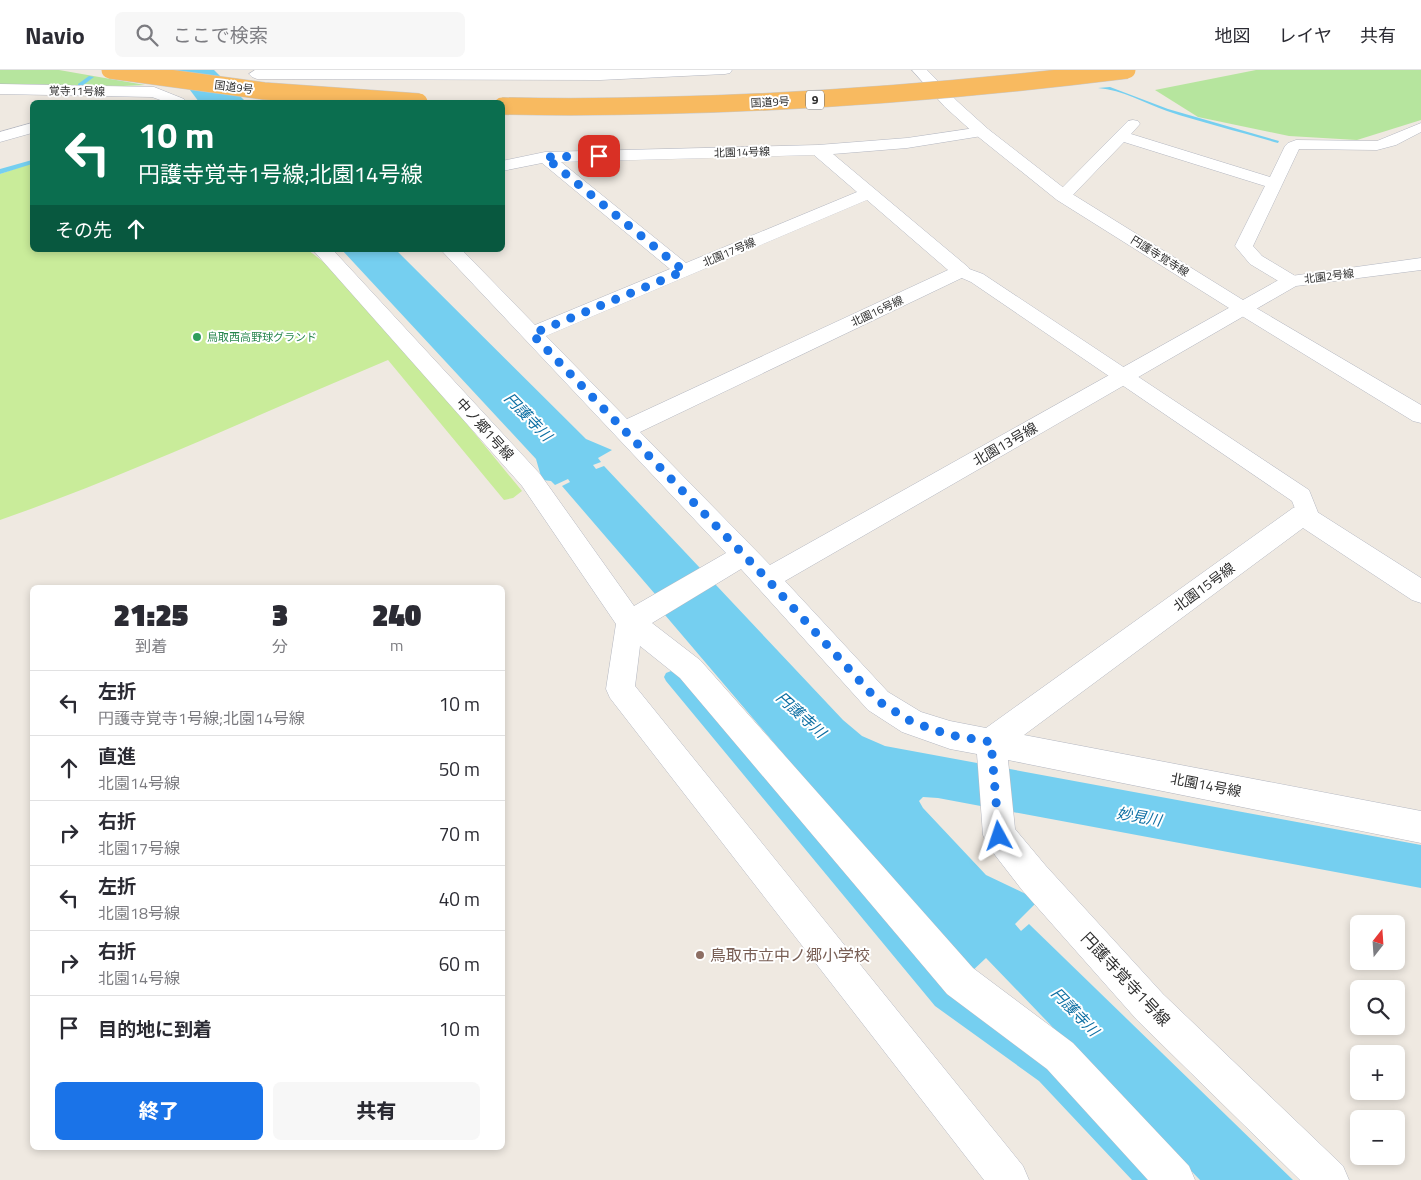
<!DOCTYPE html>
<html lang="ja">
<meta charset="utf-8">
<style>
:root{--surface:#fff;--page:#f7f7f7;--text:#2b2b33;--muted:#7c7c81;--line:#e1e1e2;--accent:#1a73e8}
body{margin:0;font-family:"Titillium Web","Noto Sans JP",sans-serif;background:var(--page);color:var(--text);height:100vh;display:flex;flex-direction:column;font-size:19px;white-space:nowrap}
*{box-sizing:border-box;margin:0}
p{font-size:16px;color:var(--muted)}
.icon{flex:none;width:28px;height:28px;fill:none;stroke:currentColor;stroke-width:2;stroke-linecap:round;stroke-linejoin:round}
.map{position:relative;flex:1;overflow:hidden}
.side{position:absolute;left:30px;top:515px;width:475px;height:565px;display:flex;flex-direction:column;background:var(--surface);border-radius:8px;box-shadow:0 2px 8px #0003}
.side>*{flex:none}
.top-card{position:absolute;left:30px;top:30px;width:475px;height:152px;border-radius:8px;box-shadow:0 2px 8px #0003;background:#0b6e4f;color:#fff;overflow:hidden}
.needle{width:32px;rotate:17deg}
.fabs{position:absolute;left:1350px;top:845px;display:grid;gap:10px}
.fabs a{display:grid;place-items:center;width:55px;height:55px;border-radius:8px;background:var(--surface);box-shadow:0 2px 8px #0003;font-size:25px}
.pin{position:absolute;display:grid;place-items:center;width:42px;height:42px;color:#fff;margin:-21px;border-radius:10px;box-shadow:0 2px 8px #0006}
.me{position:absolute;width:55px;margin:-28px;rotate:355deg;stroke-linejoin:round;filter:drop-shadow(0 0 4px #0008)}
.turn{display:flex;align-items:center;gap:18px;height:105px;padding:0 25px;font-size:22px}
.turn .icon{width:65px;height:65px;stroke-width:2.5}
.turn b{display:block;font-size:35px;line-height:42px}
.then{display:flex;align-items:center;height:48px;padding:0 25px;background:#0003;gap:10px;font-size:19px}
.eta{display:flex;justify-content:space-evenly;align-items:center;height:85px;text-align:center}
.eta b{font-size:30px;font-weight:800;line-height:35px}
.button{display:flex;gap:10px;margin-top:auto;padding:10px 25px}
.button a{flex:1;height:58px;border-radius:8px;background:var(--accent);color:#fff;font-size:20px;font-weight:800;line-height:58px;text-align:center}
.button a+a{background:var(--page);color:var(--text)}
ul{padding:0;list-style:none}
li{display:flex;align-items:center;gap:15px;height:65px;padding:0 25px;border-top:1px solid var(--line)}
li div{flex:1}
li b{display:block;font-size:19px}
li em{font-style:normal}
header{display:flex;align-items:center;gap:30px;box-sizing:border-box;height:70px;padding:0 25px;background:var(--surface);border-bottom:1px solid var(--line)}
header strong{font-size:24px}
nav{display:flex;gap:28px;margin-inline-start:auto;font-size:18px}
.search{width:350px;height:45px;background:var(--page);display:flex;align-items:center;gap:12px;box-sizing:border-box;padding:0 18px;border-radius:8px;color:var(--muted);font-size:19px}
.map>svg:first-child{display:block}
</style>
<header>
<strong>Navio</strong>
<div class="search"><svg class="icon" aria-label="search" viewBox="0 0 24 24"><circle cx="10" cy="10" r="6"/><path d="M15 15l6 6"/></svg>ここで検索</div>
<nav><a>地図</a><a>レイヤ</a><a>共有</a></nav>
</header>
<div class="map">
<svg width="1421" height="1110" viewBox="0 0 1421 1110">
<rect width="100%" height="100%" fill="#efe9e1"/>
<!-- green -->
<g fill="#b6e59e">
<polygon points="0,0 59,0 145,15 123,16 0,14"/>
<polygon points="1256,0 1421,0 1421,50 1357,70 1289,66 1198,47 1155,20"/>
</g>
<!-- pitch -->
<path fill="#c9ec9a" d="M32 93V180H308L330 197 403 276 522 421 513 428 504 430 388 290C259 344 132 404 0 450V104Z"/>
<!-- water -->
<g fill="#75cff0">
<polygon points="175,0 214,0 246,32 199,32"/>
<path d="M1110 17 1168 39 1279 71 1278 73C1241 62 1203 53 1167 41 1144 33 1123 20 1098 18Z"/>
<polygon points="342,180 396,180 586,369 612,380 598,388 601,392 593,395 596,399 604,396 843,650 862,666 885,676 1421,775 1421,818 938,728 923,727 919,731 923,738 986,805 1032,827 1037,832 1015,854 1021,861 1029,854 1293,1110 1200,1110 986,888 970,903 665,545 655,524 562,416 570,412 568,409 555,415 551,411 542,410 536,389"/>
</g>
<g fill="none" stroke-linecap="round" stroke-linejoin="round">
<!-- stream -->
<g fill="#75cff0" fill-rule="evenodd">
<polygon points="89,6 94,7 82,16 78,16 78,14"/>
<polygon points="32,90 32,94 0,104 0,99"/>
<polygon points="671,601 676,603 947,924 1051,999 1150,1104 1153,1110 1132,1110 1039,1011 935,936 666,611 664,607 666,603"/>
</g>
<!-- service casing -->
<g stroke="#b4b7c1" stroke-width="1">
<g id="service">
<polygon points="1133,50 1138,51 1140,54 1131,64 1270,107 1285,76 1288,73 1296,70 1377,71 1421,53 1421,62 1396,75 1377,80 1299,79 1253,176 1262,186 1297,207 1300,211 1297,215 1291,216 1285,215 1250,194 1235,176 1265,116 1124,72 1069,129 1057,129 1055,126 1057,123 1128,51"/>
<polygon points="961,196 983,204 1309,420 1321,450 1318,456 1310,459 1302,456 1292,431 971,212 955,205 952,201 955,197"/>
</g>
</g>
<!-- minor casing -->
<g stroke="#b4b7c1" stroke-width="1">
<g id="minor">
<polygon points="255,0 732,0 730,3 725,4 600,10 257,9 252,7 249,4"/>
<polygon points="0,14 154,17 184,29 186,32 166,32 152,27 0,24"/>
<polygon points="32,53 32,63 0,72 0,62"/>
<path d="M982 57 988 59 990 62 988 65 907 78 833 84 968 197 971 201 968 205 640 362 770 495 1284 207 1421 188V200L1296 216 785 511 888 622 921 642 950 651 986 658 1293 438 1302 435 1311 438 1421 508V533L1412 530 1303 458 1024 665 1421 741V773L1008 690 1015 759 1046 796 1163 924 1343 1096 1349 1110H1300L1137 950 1022 820 988 776 983 765 977 684 950 679 902 662 868 640 741 499 652 553 700 590 973 898 1073 973 1189 1096 1195 1110H1148L1047 999 947 924 680 608 640 576 635 616 1023 1096 1029 1110H984L610 628 606 619 616 554 522 416 313 180H333L540 404 634 536 726 483 441 180H462L535 255 670 199 542 93 502 101V91L545 82 818 75 907 68ZM814 85 857 122 686 193 561 92ZM867 130 948 200 627 349 546 266Z"/>
</g>
</g>
<!-- tertiary casing -->
<g stroke="#b4b7c1" stroke-width="1">
<polygon id="tertiary" points="912,0 927,0 957,31 988,59 1069,122 1251,235 1421,335 1421,353 1413,351 1237,243 1057,130 976,65 945,37"/>
</g>
<!-- service -->
<use href="#service" fill="#fff" fill-rule="evenodd"/>
<!-- minor -->
<use href="#minor" fill="#fff" fill-rule="evenodd"/>
<!-- tertiary -->
<use href="#tertiary" fill="#fff" fill-rule="evenodd"/>
<!-- trunk-bridge casing -->
<g stroke="#c9c9c9" stroke-width="18" stroke-linecap="butt">
<g id="trunk-bridge">
<polyline points="110,0 264,21 419,32"/>
<path d="M502 36C713 40 917 26 1127 0"/>
</g>
</g>
<!-- trunk-bridge -->
<use href="#trunk-bridge" stroke="#f8ba60" stroke-width="17"/>
</g>
<g fill="none" stroke-linecap="round" stroke-linejoin="round">
<!-- route -->
<polyline stroke="#1a73e8" stroke-width="9" stroke-dasharray="0 16.2" points="599,86 545,87 684,201 532,264 767,509 878,631 912,652 950,665 991,672 999,766"/>
</g>
<!-- markers -->
<circle fill="#2e9e5b" stroke="#fff" stroke-width="2" cx="197" cy="267" r="5"/>
<circle fill="#8d6e63" stroke="#fff" stroke-width="2" cx="700" cy="885" r="5"/>
<g text-anchor="middle" stroke-width="4" stroke-linejoin="round" paint-order="stroke">
<!-- far-street labels -->
<g font-size="11" fill="#2e2e2e" stroke="#fff">
<text transform="translate(234 17) rotate(7)" y="4">国道9号</text>
<text transform="translate(77 21) rotate(1)" y="4">覚寺11号線</text>
<text transform="translate(770 32) rotate(-3)" y="4">国道9号</text>
<text transform="translate(742 82) rotate(-2)" y="4">北園14号線</text>
<text transform="translate(729 182) rotate(-23)" y="4">北園17号線</text>
<text transform="translate(1160 186) rotate(32)" y="4">円護寺覚寺線</text>
<text transform="translate(1329 206) rotate(-7)" y="4">北園2号線</text>
<text transform="translate(877 241) rotate(-25)" y="4">北園16号線</text>
</g>
<!-- far-leisure labels -->
<g font-size="11" fill="#27864d" stroke="#fff" text-anchor="start">
<text x="207" y="271">鳥取西高野球グランド</text>
</g>
<!-- shield labels -->
<rect fill="#fff" stroke="#6d6d6d" stroke-width="1" x="806" y="20.5" width="18" height="19" rx="4"/>
<g font-size="12" font-weight="bold" fill="#2e2e2e">
<text x="815" y="34">9</text>
</g>
<!-- street labels -->
<g font-size="14" fill="#2e2e2e" stroke="#fff">
<text transform="translate(485 359) rotate(48)" y="5">中ノ郷1号線</text>
<text transform="translate(1005 374) rotate(-30)" y="5">北園13号線</text>
<text transform="translate(1204 517) rotate(-36)" y="5">北園15号線</text>
<text transform="translate(1206 715) rotate(11)" y="5">北園14号線</text>
</g>
<!-- water labels -->
<g font-size="15" font-style="italic" fill="#0d6fa3" stroke="#fff">
<text transform="translate(528 347) rotate(46)" y="5">円護寺川</text>
<text transform="translate(801 645) rotate(42)" y="5">円護寺川</text>
<text transform="translate(1139 747) rotate(10)" y="5">妙見川</text>
<text transform="translate(1075 942) rotate(46)" y="5">円護寺川</text>
</g>
<!-- near-education labels -->
<g font-size="16" fill="#785e54" stroke="#fff" text-anchor="start">
<text x="710" y="891">鳥取市立中ノ郷小学校</text>
</g>
<!-- near-street labels -->
<g font-size="16" fill="#2e2e2e" stroke="#fff">
<text transform="translate(1126 909) rotate(47)" y="6">円護寺覚寺1号線</text>
</g>
</g>
</svg>
<div class="fabs">
<a><svg class="needle" viewBox="-14 -14 28 28"><path d="M0-13l5 13h-10z" fill="#e53935"/><path d="M0 13l5-13h-10z" fill="#7c7c81"/></svg></a>
<a><svg class="icon" aria-label="search" viewBox="0 0 24 24"><circle cx="10" cy="10" r="6"/><path d="M15 15l6 6"/></svg></a>
<a>+</a>
<a>−</a>
</div>
<div class="pin" style="left:599px;top:86px;background:#d93025"><svg class="icon" aria-label="arrive" viewBox="0 0 24 24"><path d="M6 21V4h12l-3 4 3 4H6"/></svg></div>
<svg class="me" style="left:999px;top:766px" viewBox="-20 -20 40 40"><path d="M0-17L14 15 0 8-14 15z" fill="#1a73e8" stroke="#fff" stroke-width="4"/></svg>
<div class="top-card">
<div class="turn"><svg class="icon" aria-label="left" viewBox="0 0 24 24"><path d="M17 20v-9H6M10 6l-5 5 5 5"/></svg><div><b>10 m</b>円護寺覚寺1号線;北園14号線</div></div>
<div class="then">その先<svg class="icon" aria-label="ahead" viewBox="0 0 24 24"><path d="M12 20V5M6 11l6-6 6 6"/></svg></div>
</div>
<section class="side">
<div class="eta">
<div><b>21:25</b><p>到着</p></div>
<div><b>3</b><p>分</p></div>
<div><b>240</b><p>m</p></div>
</div>
<ul>
<li><svg class="icon" aria-label="left" viewBox="0 0 24 24"><path d="M17 20v-9H6M10 6l-5 5 5 5"/></svg><div><b>左折</b><p>円護寺覚寺1号線;北園14号線</p></div><em>10 m</em></li>
<li><svg class="icon" aria-label="ahead" viewBox="0 0 24 24"><path d="M12 20V5M6 11l6-6 6 6"/></svg><div><b>直進</b><p>北園14号線</p></div><em>50 m</em></li>
<li><svg class="icon" aria-label="right" viewBox="0 0 24 24"><path d="M7 20v-9h11M14 6l5 5-5 5"/></svg><div><b>右折</b><p>北園17号線</p></div><em>70 m</em></li>
<li><svg class="icon" aria-label="left" viewBox="0 0 24 24"><path d="M17 20v-9H6M10 6l-5 5 5 5"/></svg><div><b>左折</b><p>北園18号線</p></div><em>40 m</em></li>
<li><svg class="icon" aria-label="right" viewBox="0 0 24 24"><path d="M7 20v-9h11M14 6l5 5-5 5"/></svg><div><b>右折</b><p>北園14号線</p></div><em>60 m</em></li>
<li><svg class="icon" aria-label="arrive" viewBox="0 0 24 24"><path d="M6 21V4h12l-3 4 3 4H6"/></svg><div><b>目的地に到着</b></div><em>10 m</em></li>
</ul>
<div class="button"><a>終了</a><a>共有</a></div>
</section>
</div>
